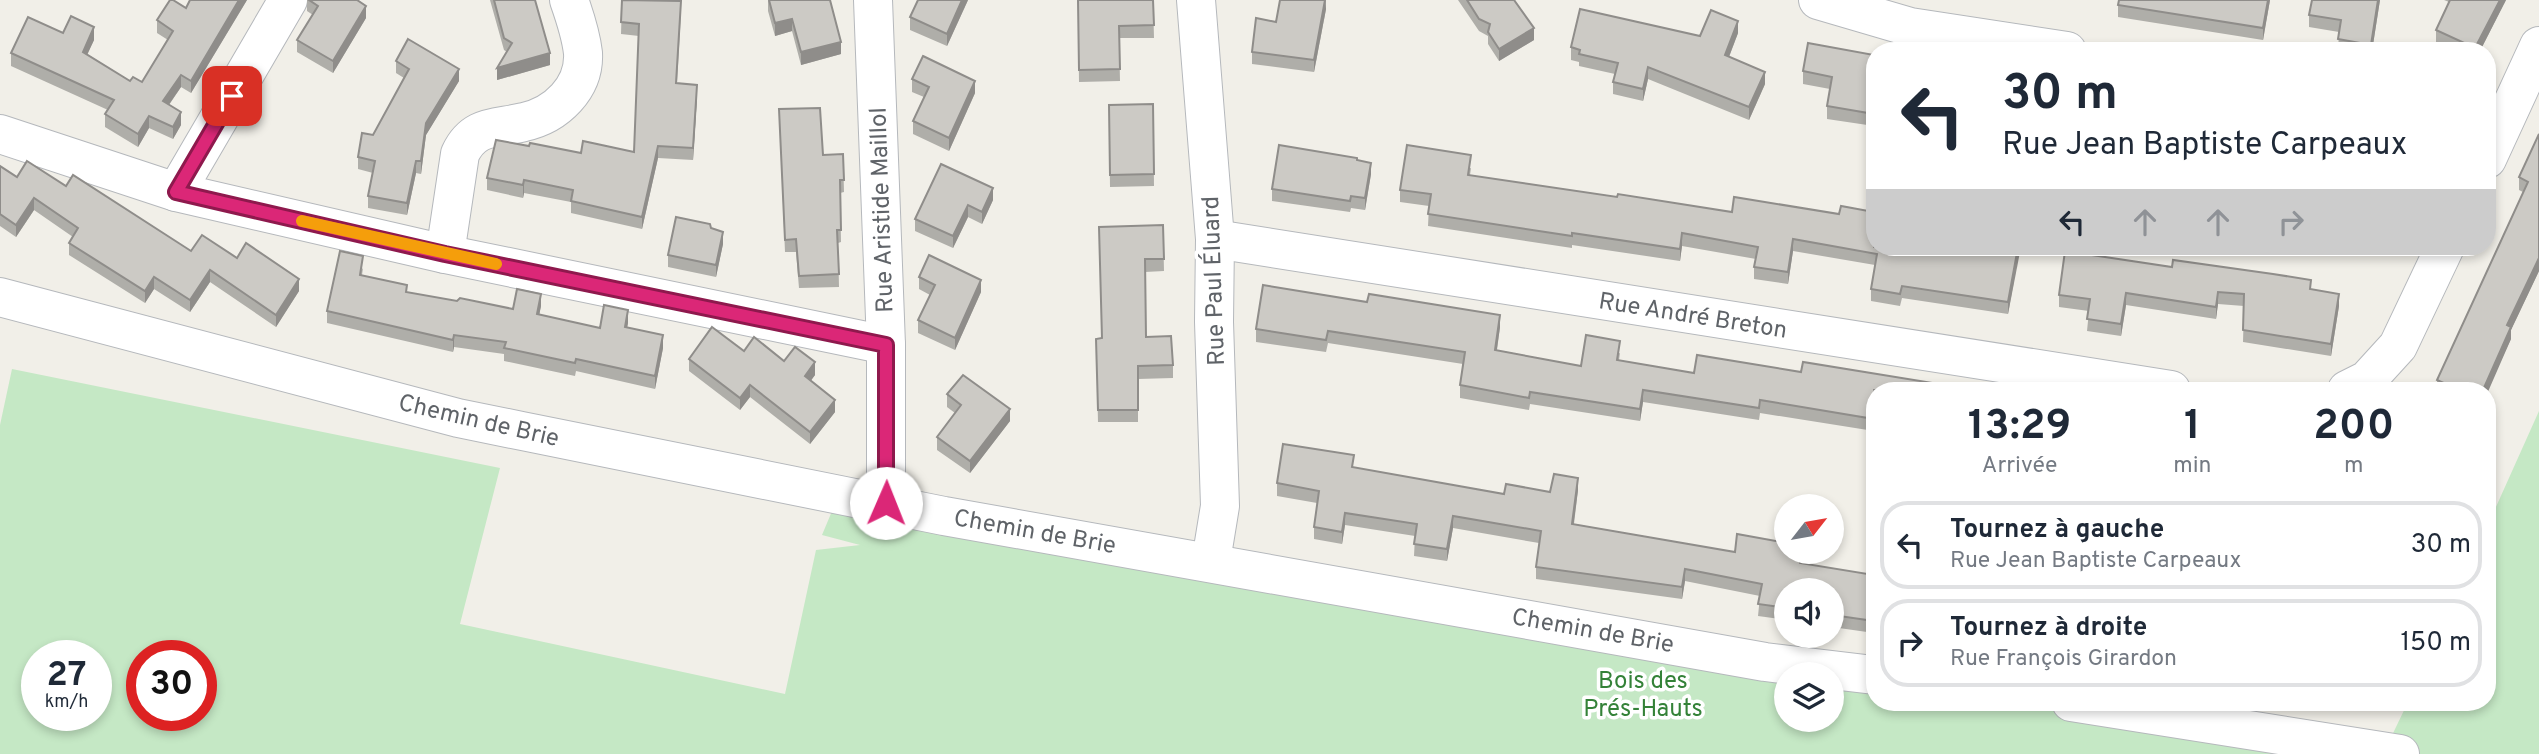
<!DOCTYPE html>
<html lang="fr">
<meta charset="utf-8">
<style>
:root{--surface:#fff;--page:#f2f2f3;--text:#1f2937;--muted:#747a83;--line:#e0e1e3}
body{margin:0;font-family:Overpass,sans-serif;background:var(--page);color:var(--text);height:100vh;display:flex;flex-direction:column;font-size:26px;white-space:nowrap}
*{box-sizing:border-box;margin:0}
p{font-size:23px;color:var(--muted)}
.icon{flex:none;width:38px;height:38px;fill:none;stroke:currentColor;stroke-width:2;stroke-linecap:round;stroke-linejoin:round}
.map{position:relative;flex:1;overflow:hidden}
.drawer{position:absolute;left:1866px;top:382px;width:630px;height:329px;display:flex;flex-direction:column;background:var(--surface);border-radius:28px;box-shadow:0 4px 10px #0003}
.drawer>*{flex:none}
.hud{position:absolute;left:1866px;top:42px;width:630px;height:214px;border-radius:28px;box-shadow:0 4px 10px #0003;background:#fff;color:var(--text);overflow:hidden}
.needle{width:46px;rotate:59deg}
.fabs{position:absolute;left:1774px;top:494px;display:grid;gap:14px}
.fabs a{display:grid;place-items:center;width:70px;height:70px;border-radius:50%;background:var(--surface);box-shadow:0 4px 10px #0003;font-size:35px}
.speed{position:absolute;left:21px;top:640px;display:flex;gap:14px;font-size:35px;font-weight:700;text-align:center}
.speed>*{display:grid;place-content:center;width:91px;height:91px;border-radius:50%;background:var(--surface);box-shadow:0 4px 10px #0003;line-height:1}
.speed small{font-size:18px;font-weight:400}
.speed .limit{border:10px solid #d22;background:#fff;color:#111}
.pin{position:absolute;display:grid;place-items:center;width:60px;height:60px;color:#fff;margin:-30px;border-radius:14px;box-shadow:0 4px 10px #0006}
.me{position:absolute;width:77px;margin:-38px;rotate:1deg;stroke-linejoin:round;filter:drop-shadow(0 0 5px #0008)}
.turn{display:flex;align-items:center;gap:24px;height:147px;padding:0 21px;font-size:32px}
.turn .icon{width:91px;height:91px;stroke-width:2.5}
.turn b{display:block;font-size:49px;line-height:60px}
.lanes{display:flex;align-items:center;height:66px;padding:0 21px;background:#0003;justify-content:center;gap:35px;direction:ltr}
.lanes .off{opacity:.35}
.eta{display:flex;justify-content:space-evenly;align-items:center;height:119px;text-align:center}
.eta b{font-size:42px;font-weight:700;line-height:49px}
ul{padding:0;list-style:none}
li{display:flex;align-items:center;gap:21px;height:88px;margin:0 14px 10px;padding:0 7px;border:4px solid var(--line);border-radius:28px}
li div{flex:1}
li b{display:block;font-size:26px}
li em{font-style:normal}
.map>svg:first-child{display:block}
</style>
<div class="map">
<svg width="2539" height="754" viewBox="0 0 2539 754">
<rect width="100%" height="100%" fill="#f1efe8"/>
<!-- green -->
<path fill="#c5e8c5" fill-rule="evenodd" d="M12 369 500 468 460 624 785 694 816 550 860 545 822 535 835 504 1874 670V702H2071L2384 752 2408 702H2487V527L2539 411V754H0V425ZM37 656H96V716H37ZM142 656H201V716H142ZM1787 674H1832V719H1787Z"/>
<g fill="none" stroke-linecap="round" stroke-linejoin="round">
<!-- minor casing -->
<g stroke="#b5b8bc" stroke-width="40">
<g id="minor">
<polyline points="873,0 886,345 886,503"/>
<polyline points="1196,0 1215,239 1214,322 1220,506 1211,561"/>
<polyline points="1818,0 1910,27 2067,51"/>
<polyline points="0,134 176,192 445,254 886,345"/>
<polyline points="2487,159 2539,46"/>
<polyline points="176,192 288,0"/>
<polyline points="1215,239 2171,390"/>
<path d="M445 254 460 154C474 124 496 129 524 122 556 115 585 88 583 53 581 35 575 17 569 0"/>
<polyline points="0,297 458,418 522,431 944,516 1765,662 1874,675"/>
<polyline points="2347,390 2367,380 2398,346 2445,247"/>
<polyline points="2071,702 2400,754"/>
</g>
</g>
<!-- minor -->
<use href="#minor" stroke="#fff" stroke-width="38"/>
</g>
<!-- wall -->
<g fill="#afaea9">
<polygon points="247,0 191,93 181,87 169,105 181,125 173,139 149,128 138,147 105,127 105,114 108,110 11,66 11,53 63,33 94,40 87,54 130,81 142,82 168,40 157,33 157,20 186,8"/>
<polygon points="307,0 357,0 366,18 333,73 297,52 297,40 313,15 307,11"/>
<polygon points="490,0 535,0 550,65 497,80 507,52 504,50"/>
<polygon points="622,0 681,13 677,83 697,97 693,160 658,158 642,229 571,213 571,202 524,193 523,198 487,190 487,178 529,146 581,153 634,152 639,36 621,34"/>
<polygon points="768,0 841,54 801,65 792,31 775,36 768,11"/>
<polygon points="968,0 947,46 910,30 910,17"/>
<polygon points="1078,0 1153,0 1154,38 1119,38 1120,81 1079,82"/>
<polygon points="1326,0 1326,9 1314,72 1252,64 1252,52 1276,22"/>
<polygon points="1458,0 1516,0 1514,1 1534,40 1499,61 1488,44 1488,36 1479,31"/>
<polygon points="2270,0 2263,40 2118,17 2118,5"/>
<polygon points="2312,0 2380,0 2372,51 2338,51 2339,32 2309,27 2309,15"/>
<polygon points="2444,0 2506,0 2480,51 2455,51 2436,42 2436,30 2449,2"/>
<polygon points="1738,33 1729,57 1765,84 1749,120 1648,79 1643,101 1613,94 1613,82 1615,74 1579,66 1579,62 1571,60 1571,47"/>
<polygon points="1874,55 1874,126 1827,119 1827,106 1830,89 1803,84 1803,71"/>
<polygon points="396,61 459,81 426,135 421,174 416,173 407,215 368,208 368,196 373,173 358,169 358,157 373,135 404,78 396,73"/>
<polygon points="912,79 975,93 949,151 913,134 913,121 924,97 912,92"/>
<polygon points="1153,104 1154,186 1110,187 1109,105"/>
<polygon points="779,109 823,155 843,154 844,192 840,193 841,242 838,243 839,287 799,288 796,252 785,252"/>
<polygon points="2539,134 2539,271 2511,330 2511,339 2487,390 2437,390 2437,380 2523,192 2519,190 2519,177"/>
<polygon points="1357,161 1371,174 1365,210 1351,208 1350,212 1272,201 1272,189"/>
<polygon points="941,164 993,200 982,224 968,217 953,248 915,231 915,219"/>
<polygon points="0,166 17,177 66,186 191,251 237,258 299,291 276,327 210,282 190,312 154,289 145,303 69,255 69,243 73,237 34,210 16,237 0,226"/>
<polygon points="1471,168 1470,175 1617,197 1732,212 2020,247 2008,314 1902,298 1900,306 1871,301 1871,289 1875,265 1793,251 1788,284 1754,279 1754,267 1756,259 1682,246 1680,261 1572,245 1572,248 1428,226 1429,206 1400,202 1400,190"/>
<polygon points="1163,225 1164,271 1145,272 1146,337 1173,365 1173,378 1138,379 1138,422 1098,422 1096,339 1102,338"/>
<polygon points="711,228 723,244 716,277 668,267 668,255"/>
<polygon points="2065,251 2311,289 2339,306 2331,356 2243,342 2244,306 2218,304 2216,319 2126,305 2121,336 2087,331 2089,311 2059,307 2059,295"/>
<polygon points="363,268 362,275 407,292 457,301 513,309 541,306 539,315 600,328 628,323 627,327 663,348 655,389 576,371 575,376 504,361 504,354 454,347 453,352 327,323 327,311"/>
<polygon points="919,277 981,292 955,350 918,333 918,320 930,295 919,289"/>
<polygon points="1500,327 1497,350 1581,366 1620,353 1619,360 1694,373 1801,372 1945,390 1874,390 1874,431 1760,413 1759,420 1643,402 1640,421 1530,404 1529,410 1460,398 1460,385 1463,364 1328,343 1326,352 1256,342 1256,329"/>
<polygon points="744,351 784,361 815,375 810,381 835,412 810,444 750,397 740,410 689,371 689,359"/>
<polygon points="947,394 1010,421 970,473 937,450 937,437 955,413 947,407"/>
<polygon points="1354,468 1504,494 1578,490 1574,524 1735,552 1802,551 1801,564 1874,575 1874,633 1832,627 1832,590 1787,590 1787,620 1758,616 1760,596 1685,581 1682,599 1536,579 1536,567 1539,543 1453,528 1447,561 1414,556 1415,536 1345,525 1342,544 1314,539 1314,527 1317,503 1277,496 1277,483"/>
</g>
<!-- shaded-wall -->
<g fill="#8f8d8a">
<polygon points="239,0 247,0 191,93 191,81"/>
<polygon points="962,0 968,0 947,46 947,34"/>
<polygon points="1325,0 1326,9 1314,72 1314,60"/>
<polygon points="2268,0 2270,0 2263,40 2263,28"/>
<polygon points="2378,0 2380,0 2372,51 2371,51"/>
<polygon points="2500,0 2506,0 2480,51 2475,51 2475,48"/>
<polygon points="366,6 366,18 333,73 333,61"/>
<polygon points="792,19 792,31 775,36 775,23"/>
<polygon points="1738,21 1738,33 1725,67 1725,55"/>
<polygon points="94,27 94,40 83,64 83,52"/>
<polygon points="1534,28 1534,40 1499,61 1499,49"/>
<polygon points="841,42 841,54 801,65 801,52"/>
<polygon points="550,53 550,65 497,80 497,68"/>
<polygon points="1648,67 1648,79 1643,101 1643,89"/>
<polygon points="459,69 459,81 426,135 421,174 421,161 426,123"/>
<polygon points="1765,72 1765,84 1749,120 1749,107"/>
<polygon points="181,75 181,87 163,113 163,101"/>
<polygon points="975,81 975,93 949,151 949,138"/>
<polygon points="697,85 697,97 693,160 693,148"/>
<polygon points="181,112 181,125 173,139 173,127"/>
<polygon points="149,116 149,128 138,147 138,134"/>
<polygon points="658,146 658,158 642,229 642,217"/>
<polygon points="416,161 416,173 407,215 407,203"/>
<polygon points="1371,163 1371,174 1365,210 1365,198"/>
<polygon points="524,180 524,193 523,198 523,185"/>
<polygon points="993,188 993,200 982,224 982,212"/>
<polygon points="34,198 34,210 16,237 16,225"/>
<polygon points="968,205 968,217 953,248 953,236"/>
<polygon points="723,232 723,244 716,277 716,265"/>
<polygon points="1682,233 1682,246 1680,261 1680,249"/>
<polygon points="1793,239 1793,251 1788,284 1788,272"/>
<polygon points="2018,247 2020,247 2020,252 2008,314 2008,302"/>
<polygon points="2539,258 2539,271 2511,330 2511,339 2487,394 2487,390 2483,390 2507,325"/>
<polygon points="210,270 210,282 190,312 190,300"/>
<polygon points="154,277 154,289 145,303 145,291"/>
<polygon points="299,279 299,291 276,327 276,315"/>
<polygon points="981,280 981,292 955,350 955,338"/>
<polygon points="2218,292 2218,304 2216,319 2216,307"/>
<polygon points="2126,293 2126,305 2121,336 2121,324"/>
<polygon points="541,294 541,306 537,326 537,314"/>
<polygon points="2339,294 2339,306 2331,356 2331,344"/>
<polygon points="628,310 628,323 625,339 625,327"/>
<polygon points="1500,315 1500,327 1495,362 1495,350"/>
<polygon points="454,335 454,347 453,352 453,340"/>
<polygon points="663,335 663,348 655,389 655,376"/>
<polygon points="815,362 815,375 805,389 805,376"/>
<polygon points="750,385 750,397 740,410 740,398"/>
<polygon points="1643,390 1643,402 1640,421 1640,409"/>
<polygon points="835,400 835,412 810,444 810,432"/>
<polygon points="1010,409 1010,421 970,473 970,461"/>
<polygon points="1578,478 1578,490 1572,536 1572,524"/>
<polygon points="1345,513 1345,525 1342,544 1342,532"/>
<polygon points="1453,516 1453,528 1447,561 1447,549"/>
<polygon points="1685,569 1685,581 1682,599 1682,587"/>
</g>
<!-- building -->
<g fill="#cccac5" stroke="#8f8d8a" stroke-width="2">
<polygon points="170,0 173,0 186,8 190,0 239,0 191,81 181,75 163,101 181,112 173,127 149,116 138,134 105,114 114,100 11,53 28,17 63,33 71,16 94,27 83,52 130,81 133,77 142,82 173,31 157,20"/>
<polygon points="309,0 357,0 366,6 333,61 297,40 318,6"/>
<polygon points="494,0 535,0 550,53 497,68 512,43 504,38"/>
<polygon points="622,0 681,1 676,83 697,85 693,148 658,146 642,217 571,201 573,190 524,180 523,185 487,178 496,140 529,146 530,143 581,153 583,141 634,152 639,24 621,22"/>
<polygon points="769,0 830,0 841,42 801,52 792,19 775,23"/>
<polygon points="918,0 962,0 947,34 910,17"/>
<polygon points="1078,0 1153,0 1154,25 1119,26 1120,69 1079,70"/>
<polygon points="1280,0 1325,0 1314,60 1252,52 1256,18 1276,22"/>
<polygon points="1467,0 1514,0 1534,28 1499,49 1488,32 1490,24 1479,19"/>
<polygon points="2119,0 2268,0 2263,28 2118,5"/>
<polygon points="2312,0 2378,0 2371,45 2338,39 2341,20 2309,15"/>
<polygon points="2450,0 2500,0 2475,48 2436,30"/>
<polygon points="1580,9 1700,36 1711,10 1738,21 1725,55 1765,72 1749,107 1648,67 1643,89 1613,82 1618,63 1579,54 1580,50 1571,47"/>
<polygon points="408,39 459,69 426,123 421,161 416,161 407,203 368,196 375,161 358,157 362,133 373,135 409,69 396,61"/>
<polygon points="1808,43 1874,55 1874,114 1827,106 1832,77 1803,71"/>
<polygon points="923,56 975,81 949,138 913,121 929,87 912,79"/>
<polygon points="1153,104 1154,174 1110,175 1109,105"/>
<polygon points="820,108 823,155 843,154 844,180 840,180 841,230 837,230 839,274 799,276 796,239 785,240 779,109"/>
<polygon points="2539,134 2539,258 2507,325 2511,327 2483,390 2459,390 2437,380 2528,182 2519,177"/>
<polygon points="1279,145 1357,158 1357,160 1371,163 1365,198 1351,196 1350,201 1272,189"/>
<polygon points="1407,145 1471,155 1468,175 1617,197 1618,194 1732,212 1734,197 1839,214 1841,206 1874,212 1874,247 2018,247 2008,302 1902,286 1900,294 1871,289 1877,254 1793,239 1788,272 1754,267 1758,247 1682,233 1680,249 1572,233 1572,236 1428,214 1431,194 1400,190"/>
<polygon points="27,161 66,186 73,175 191,251 202,235 237,258 246,243 299,279 276,315 210,270 190,300 154,277 145,291 69,243 78,228 34,198 16,225 0,214 0,166 17,177"/>
<polygon points="941,164 993,188 982,212 968,205 953,236 915,219"/>
<polygon points="676,217 710,224 711,228 723,232 716,265 668,255"/>
<polygon points="1163,225 1164,259 1145,259 1146,337 1171,336 1173,365 1138,366 1138,410 1098,410 1096,339 1102,338 1099,227"/>
<polygon points="340,251 363,256 360,275 407,285 406,292 457,301 460,298 513,309 517,289 541,294 537,314 600,328 604,305 628,310 625,327 663,335 655,376 576,359 575,363 504,348 506,342 454,335 453,340 327,311"/>
<polygon points="2065,251 2172,267 2173,260 2273,274 2311,280 2310,289 2339,294 2331,344 2243,330 2244,294 2218,292 2216,307 2126,293 2121,324 2087,319 2090,299 2059,295"/>
<polygon points="929,255 981,280 955,338 918,320 935,285 919,277"/>
<polygon points="1263,285 1367,302 1369,294 1500,315 1495,350 1581,366 1586,335 1620,341 1617,360 1694,373 1697,355 1801,372 1803,362 1945,385 1944,390 1874,390 1874,419 1760,400 1759,408 1643,390 1640,409 1530,392 1529,398 1460,385 1465,352 1328,331 1326,340 1256,329"/>
<polygon points="712,327 744,351 754,337 784,361 795,347 815,362 805,376 835,400 810,432 750,385 740,398 689,359"/>
<polygon points="963,375 1010,409 970,461 937,437 961,405 947,394"/>
<polygon points="1283,444 1354,455 1352,467 1504,494 1506,484 1550,492 1554,474 1578,478 1572,524 1735,552 1737,534 1787,543 1787,551 1801,551 1800,563 1874,575 1874,621 1832,615 1832,590 1787,590 1787,608 1758,604 1762,584 1685,569 1682,587 1536,567 1541,531 1453,516 1447,549 1414,544 1417,524 1345,513 1342,532 1314,527 1319,491 1277,483"/>
</g>
<g fill="none" stroke-linecap="round" stroke-linejoin="round">
<!-- route casing -->
<g stroke="#8e194d" stroke-width="18">
<polyline id="route" points="232,96 176,192 445,254 886,345 886,503"/>
</g>
<!-- route -->
<use href="#route" stroke="#db2777" stroke-width="12"/>
<!-- slow -->
<polyline stroke="#f59e0b" stroke-width="12" points="302,221 496,264"/>
</g>
<g text-anchor="middle" stroke-width="7" stroke-linejoin="round" paint-order="stroke">
<!-- street labels -->
<g font-size="24" fill="#5f6368" stroke="#fff">
<text transform="translate(881 210) rotate(-92)" y="8">Rue Aristide Maillol</text>
<text transform="translate(1213 281) rotate(-92)" y="8">Rue Paul Éluard</text>
<text transform="translate(1693 315) rotate(9)" y="8">Rue André Breton</text>
<text transform="translate(479 420) rotate(13)" y="8">Chemin de Brie</text>
<text transform="translate(1035 531) rotate(10)" y="8">Chemin de Brie</text>
<text transform="translate(1593 630) rotate(10)" y="8">Chemin de Brie</text>
</g>
<!-- park labels -->
<g font-size="24" fill="#348238" stroke="#fff">
<text x="1643" y="688">Bois des<tspan x="1643" dy="28">Prés-Hauts</tspan></text>
</g>
</g>
</svg>
<div class="fabs">
<a><svg class="needle" viewBox="-14 -14 28 28"><path d="M0-13l5 13h-10z" fill="#e53935"/><path d="M0 13l5-13h-10z" fill="#747a83"/></svg></a>
<a><svg class="icon" aria-label="sound" viewBox="0 0 24 24"><path d="M4 9h4l5-4v14l-5-4H4zM17 9q2 3 0 6"/></svg></a>
<a><svg class="icon" aria-label="layers" viewBox="0 0 24 24"><path d="M12 4l9 5-9 5-9-5zM3 14l9 5 9-5"/></svg></a>
</div>
<div class="speed"><div>27<small>km/h</small></div><div class="limit">30</div></div>
<div class="pin" style="left:232px;top:96px;background:#d93025"><svg class="icon" aria-label="arrive" viewBox="0 0 24 24"><path d="M6 21V4h12l-3 4 3 4H6"/></svg></div>
<svg class="me" style="left:886px;top:503px" viewBox="-20 -20 40 40"><circle r="19" fill="#fff"/><path d="M0-13L10 11 0 6-10 11z" fill="#db2777"/></svg>
<div class="hud">
<div class="turn"><svg class="icon" aria-label="left" viewBox="0 0 24 24"><path d="M17 20v-9H6M10 6l-5 5 5 5"/></svg><div><b>30 m</b>Rue Jean Baptiste Carpeaux</div></div>
<div class="lanes"><svg class="icon" aria-label="left" viewBox="0 0 24 24"><path d="M17 20v-9H6M10 6l-5 5 5 5"/></svg><svg class="icon off" aria-label="ahead" viewBox="0 0 24 24"><path d="M12 20V5M6 11l6-6 6 6"/></svg><svg class="icon off" aria-label="ahead" viewBox="0 0 24 24"><path d="M12 20V5M6 11l6-6 6 6"/></svg><svg class="icon off" aria-label="right" viewBox="0 0 24 24"><path d="M7 20v-9h11M14 6l5 5-5 5"/></svg></div>
</div>
<section class="drawer">
<div class="eta">
<div><b>13:29</b><p>Arrivée</p></div>
<div><b>1</b><p>min</p></div>
<div><b>200</b><p>m</p></div>
</div>
<ul>
<li><svg class="icon" aria-label="left" viewBox="0 0 24 24"><path d="M17 20v-9H6M10 6l-5 5 5 5"/></svg><div><b>Tournez à gauche</b><p>Rue Jean Baptiste Carpeaux</p></div><em>30 m</em></li>
<li><svg class="icon" aria-label="right" viewBox="0 0 24 24"><path d="M7 20v-9h11M14 6l5 5-5 5"/></svg><div><b>Tournez à droite</b><p>Rue François Girardon</p></div><em>150 m</em></li>
</ul>
</section>
</div>
